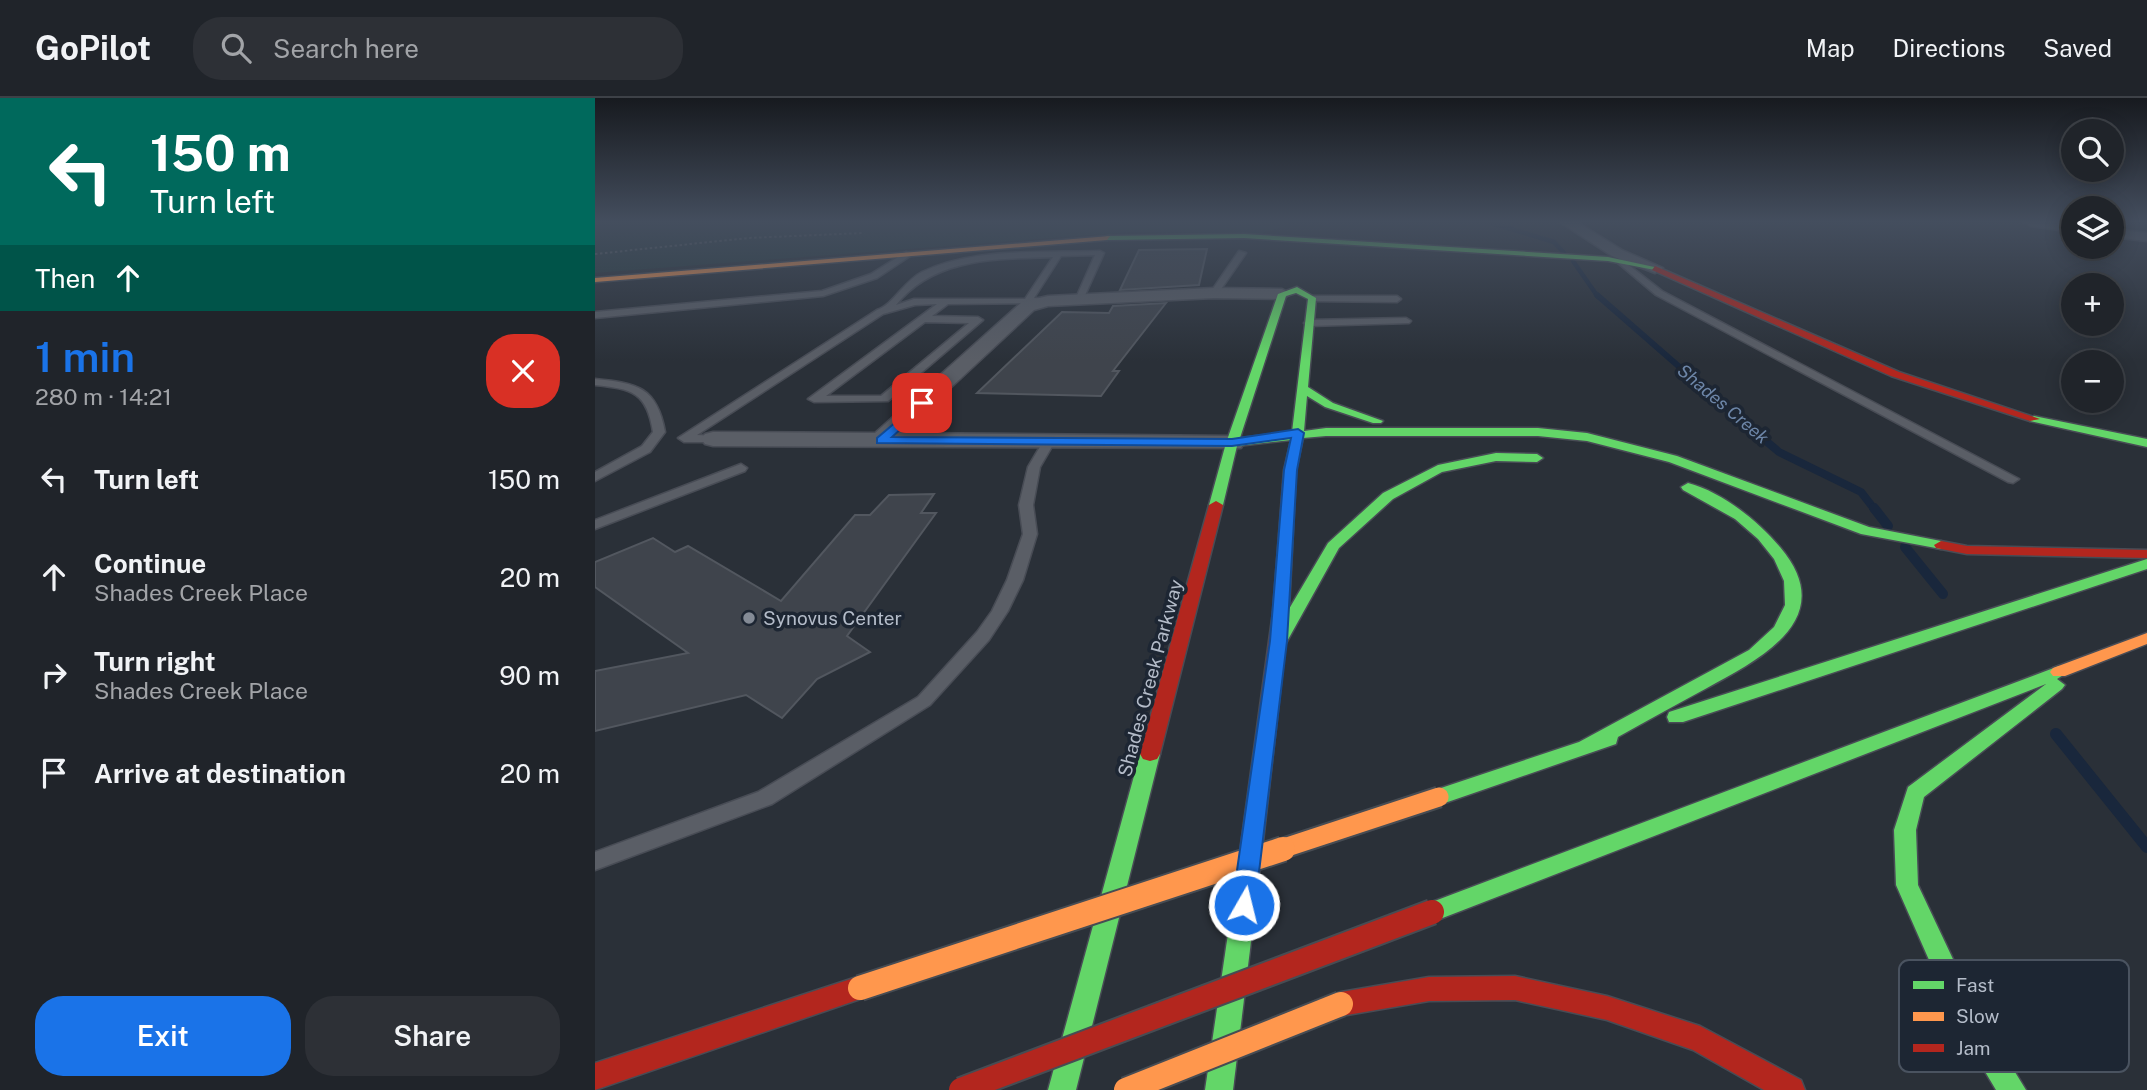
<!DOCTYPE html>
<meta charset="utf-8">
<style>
:root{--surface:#20242a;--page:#2d3036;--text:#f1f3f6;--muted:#a2a4a8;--line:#3d4147;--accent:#1a73e8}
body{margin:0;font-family:"Public Sans",sans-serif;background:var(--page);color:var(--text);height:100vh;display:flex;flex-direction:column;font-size:26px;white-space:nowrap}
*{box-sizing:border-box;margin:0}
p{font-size:23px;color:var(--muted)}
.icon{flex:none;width:38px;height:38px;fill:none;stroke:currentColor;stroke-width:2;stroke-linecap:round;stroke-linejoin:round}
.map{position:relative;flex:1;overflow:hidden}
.panel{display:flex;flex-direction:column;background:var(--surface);width:595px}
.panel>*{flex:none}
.banner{background:#00695c;color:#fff;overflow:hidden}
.buttons{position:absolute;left:1466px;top:21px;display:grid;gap:14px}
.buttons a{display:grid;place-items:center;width:63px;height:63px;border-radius:50%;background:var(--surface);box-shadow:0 4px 18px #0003,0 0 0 2px var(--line);font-size:35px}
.pin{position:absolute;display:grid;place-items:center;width:60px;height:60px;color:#fff;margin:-30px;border-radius:14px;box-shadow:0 4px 10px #0006}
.me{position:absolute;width:77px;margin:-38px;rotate:8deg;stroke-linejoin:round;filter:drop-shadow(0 0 5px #0008)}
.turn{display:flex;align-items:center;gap:24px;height:147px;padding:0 35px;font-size:32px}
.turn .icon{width:91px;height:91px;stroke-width:2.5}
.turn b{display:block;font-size:49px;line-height:60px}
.then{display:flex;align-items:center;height:66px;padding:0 35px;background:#0003;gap:14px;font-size:26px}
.round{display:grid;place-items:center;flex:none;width:74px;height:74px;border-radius:28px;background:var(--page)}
.overview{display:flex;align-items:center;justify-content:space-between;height:119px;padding:0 35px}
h1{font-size:42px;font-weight:600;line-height:52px;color:var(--accent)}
.button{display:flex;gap:14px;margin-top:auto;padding:14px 35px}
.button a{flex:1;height:80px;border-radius:28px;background:var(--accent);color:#fff;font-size:28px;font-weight:600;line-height:80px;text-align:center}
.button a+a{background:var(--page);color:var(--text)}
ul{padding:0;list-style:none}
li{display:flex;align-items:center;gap:21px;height:98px;padding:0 35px}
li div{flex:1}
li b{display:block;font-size:26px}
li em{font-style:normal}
header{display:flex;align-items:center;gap:42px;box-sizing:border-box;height:98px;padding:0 35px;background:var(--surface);border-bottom:2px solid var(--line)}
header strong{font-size:33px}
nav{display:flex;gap:38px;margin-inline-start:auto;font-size:24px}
.search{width:490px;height:63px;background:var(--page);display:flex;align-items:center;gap:18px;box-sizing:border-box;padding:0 24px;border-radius:28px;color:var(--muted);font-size:26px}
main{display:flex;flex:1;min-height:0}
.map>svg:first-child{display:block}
</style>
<header>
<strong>GoPilot</strong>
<div class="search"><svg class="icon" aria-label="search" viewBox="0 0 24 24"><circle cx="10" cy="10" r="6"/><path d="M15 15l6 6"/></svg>Search here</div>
<nav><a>Map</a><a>Directions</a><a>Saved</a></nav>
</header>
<main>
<section class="panel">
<div class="banner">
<div class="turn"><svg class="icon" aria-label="left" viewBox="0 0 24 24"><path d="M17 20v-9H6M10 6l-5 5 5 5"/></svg><div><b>150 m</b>Turn left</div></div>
<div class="then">Then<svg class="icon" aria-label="ahead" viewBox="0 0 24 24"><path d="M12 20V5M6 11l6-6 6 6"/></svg></div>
</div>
<div class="overview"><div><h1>1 min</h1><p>280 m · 14:21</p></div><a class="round" style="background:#d93025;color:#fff"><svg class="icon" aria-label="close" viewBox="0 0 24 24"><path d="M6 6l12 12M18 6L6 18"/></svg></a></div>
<ul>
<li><svg class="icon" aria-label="left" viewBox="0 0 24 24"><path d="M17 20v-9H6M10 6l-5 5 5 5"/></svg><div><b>Turn left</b></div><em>150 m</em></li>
<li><svg class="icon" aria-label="ahead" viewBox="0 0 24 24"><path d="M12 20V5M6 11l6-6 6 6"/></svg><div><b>Continue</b><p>Shades Creek Place</p></div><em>20 m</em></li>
<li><svg class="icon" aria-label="right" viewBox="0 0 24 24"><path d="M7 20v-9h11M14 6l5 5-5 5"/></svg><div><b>Turn right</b><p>Shades Creek Place</p></div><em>90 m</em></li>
<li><svg class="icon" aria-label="arrive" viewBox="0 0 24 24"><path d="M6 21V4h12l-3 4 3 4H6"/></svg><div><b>Arrive at destination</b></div><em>20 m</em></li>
</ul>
<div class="button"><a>Exit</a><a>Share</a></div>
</section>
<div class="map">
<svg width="1552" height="992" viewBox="0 0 1552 992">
<rect width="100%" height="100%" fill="#2a3038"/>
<!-- green -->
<polygon fill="#273a3e" points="0,124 691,124 691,128 666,135 535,134 0,175"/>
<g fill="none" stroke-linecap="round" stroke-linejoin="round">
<!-- stream-far4 -->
<g stroke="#19273c" stroke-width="4.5">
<polyline points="893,124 959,144 969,155"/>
<polyline points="978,163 1003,199"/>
</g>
<!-- stream-far3 -->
<polyline stroke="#19273c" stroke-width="6" points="1002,197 1112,293"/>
<!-- stream-far2 -->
<polyline stroke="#19273c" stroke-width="8" points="1109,291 1184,354 1266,394 1280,412"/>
<!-- stream-far1 -->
<g stroke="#19273c" stroke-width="10">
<polyline points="1279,410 1293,428"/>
<polyline points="1310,449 1348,496"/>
</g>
<!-- stream -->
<polyline stroke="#19273c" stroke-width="12" points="1461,636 1552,749"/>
</g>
<!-- building -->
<g fill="#3f444c" stroke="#52575f" stroke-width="2">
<polygon points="612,151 604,187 525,192 544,152"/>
<polygon points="571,205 518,273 524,273 506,298 382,295 467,214 514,215 518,208"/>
<polygon points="339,396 326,415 341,415 252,538 275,554 222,581 187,620 151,597 0,633 0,573 93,555 0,489 0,464 58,440 80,454 93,448 186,503 260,417 275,417 294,397"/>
</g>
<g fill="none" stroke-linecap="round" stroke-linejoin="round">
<!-- lane casing -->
<g stroke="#484c55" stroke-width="3">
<g id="lane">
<path d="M505 153 509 155 487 204 480 202 500 157 466 158 439 200 454 201V205L353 206 337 218 383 219 388 222 293 303 219 304 213 301 342 206 320 207 288 216 102 337 122 338V344H89L83 340 282 212C298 207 309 183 327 174 380 149 448 155 505 153ZM458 159 430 201H319L301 207C339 159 402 161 458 159ZM330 224 374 225 286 298H231Z"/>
<polygon points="644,153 651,155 622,197 616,197 615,195"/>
<polygon points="311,154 318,156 282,180 228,198 0,220 0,214 227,193 276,176"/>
<polygon points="1026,161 1067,193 1424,381 1418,385 1413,384 1061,197 1023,165"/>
<polygon points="714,198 802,198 806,201 802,204 717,203 714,202"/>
<polygon points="811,220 816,223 814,225 714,228 709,225 714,222"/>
<path d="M0 281C42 285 62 289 70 334L55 354 0 383V374L47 348 58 334C52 294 37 291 0 287Z"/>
<polygon points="453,341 459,345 445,369 438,407 442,436 428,482 413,513 394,542 335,607 177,706 0,772 0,754 163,694 323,599 382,534 397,513 412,482 428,436 424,407 433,369 449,342"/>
<polygon points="146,366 152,370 150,373 0,431 0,422"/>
</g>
</g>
<!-- street casing -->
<g stroke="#484c55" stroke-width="3">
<g id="street">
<polygon points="965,124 982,124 1027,152 1068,170 1060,175 1017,158"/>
<polygon points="1429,124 1479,126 1479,134 1436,128"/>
<polygon points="1517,131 1552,135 1552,143 1517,139"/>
<polygon points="619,190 687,191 696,196 687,201 619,200 453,208 439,212 307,335 637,338 646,340 649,345 646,350 118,348 110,346 106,341 110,336 118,334 280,335 427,204 453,198"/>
</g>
</g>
<!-- fast casing -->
<g stroke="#484c55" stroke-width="3">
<g id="fast">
<polygon points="649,136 1013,159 1064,170 1060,172 1013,163 649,140 512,142 508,140 512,138"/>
<path d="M702 189 721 200 713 289 738 305 788 323 786 325H778L730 309 712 298 709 333 731 330H943L992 335 1082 358 1274 429 1346 443 1353 447 1346 451 1266 436 1074 364 992 343 943 338H731L708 340 701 372 694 511 733 445 788 395 843 367 901 355 942 356 948 360 942 364 901 363 847 374 798 401 744 450 690 547H678L676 543 690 518 680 517 678 514 689 372 696 342 642 348 628 407 621 411 614 407 631 345 683 196ZM701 195 713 201 697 334 645 340 691 198Z"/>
<polygon points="1439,318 1552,341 1552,349 1435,323 1433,321"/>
<path d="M1093 385C1127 394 1162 422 1185 449 1245 520 1167 560 1112 590 1082 606 1052 623 1023 639L1021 646 844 707 837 705 834 699 837 693 984 644 1154 552 1179 529 1190 507 1189 483 1179 461 1163 441 1140 421 1088 392 1086 389Z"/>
<polygon points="1552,461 1552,471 1088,624 1074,624 1072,619 1074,614"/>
<polygon points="1464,568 1470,570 1473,574 1462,581 1470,587 1467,591 1329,699 1321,732 1323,787 1382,912 1431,992 1401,992 1364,930 1301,787 1299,732 1313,689 1451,586 845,821 837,824 829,821 825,814 829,807"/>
<polygon points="555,649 562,651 565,656 481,992 453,992 545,656 548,651"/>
<polygon points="655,752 663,755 666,761 638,992 610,992 644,761 647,755"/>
</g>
</g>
<!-- slow casing -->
<g stroke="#484c55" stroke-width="3">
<g id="slow">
<polygon points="515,138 512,142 0,184 0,180"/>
<polygon points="1552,535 1552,546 1470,578 1458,578 1455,574 1458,570"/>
</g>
</g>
<!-- jam casing -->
<g stroke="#484c55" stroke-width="3">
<g id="jam">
<polygon points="1060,168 1304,274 1445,321 1435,323 1296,278 1057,172"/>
<polygon points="621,403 628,407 565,656 562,661 555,663 548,661 545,656 614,407"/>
<polygon points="1346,443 1372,448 1552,452 1552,460 1372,456 1341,450 1339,447"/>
<polygon points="686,509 694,514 666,761 663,767 655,770 647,767 644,761 678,514"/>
<polygon points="265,878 274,882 278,890 274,898 0,992 0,965"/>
<polygon points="920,878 1012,898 1105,928 1206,982 1210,992 1169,992 1098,952 1012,922 920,902 834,903 746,918 737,915 733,906 737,897 746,894 834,879"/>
</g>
</g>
<!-- path -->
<polyline stroke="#5c6268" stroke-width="2" stroke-dasharray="2.5 2.5" stroke-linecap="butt" points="0,156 153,140 268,135"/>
<!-- lane -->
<use href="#lane" fill="#5a5e66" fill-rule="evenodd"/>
<!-- street -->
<use href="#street" fill="#5a5e66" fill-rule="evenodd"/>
<!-- fast -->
<use href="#fast" fill="#63d668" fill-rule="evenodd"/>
<!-- slow -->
<use href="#slow" fill="#ff974d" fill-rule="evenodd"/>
<!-- jam -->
<use href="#jam" fill="#b3261e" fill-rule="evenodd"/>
<!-- slow-bridge-far1 casing -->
<g stroke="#474c53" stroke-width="23" stroke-linecap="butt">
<polyline id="slow-bridge-far1" points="683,752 844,699"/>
</g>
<!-- slow-bridge casing -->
<g stroke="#474c53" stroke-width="28" stroke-linecap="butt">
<g id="slow-bridge">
<polyline points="265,890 688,751"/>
<polyline points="531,992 746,906"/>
</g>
</g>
<!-- jam-bridge casing -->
<g stroke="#474c53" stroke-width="28" stroke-linecap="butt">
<polyline id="jam-bridge" points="366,992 837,814"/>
</g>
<!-- slow-bridge-far1 -->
<use href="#slow-bridge-far1" stroke="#ff974d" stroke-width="19"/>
<!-- slow-bridge -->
<use href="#slow-bridge" stroke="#ff974d" stroke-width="24"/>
<!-- jam-bridge -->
<use href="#jam-bridge" stroke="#b3261e" stroke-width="24"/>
</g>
<!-- sky -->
<linearGradient id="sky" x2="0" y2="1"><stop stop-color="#171a1f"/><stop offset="0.47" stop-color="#444e5e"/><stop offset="1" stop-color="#444e5e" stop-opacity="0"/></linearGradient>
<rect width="1552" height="263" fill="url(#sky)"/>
<!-- route -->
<polygon fill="#1a73e8" stroke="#114b97" stroke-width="2" points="327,302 332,305 331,308 297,339 637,341 703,331 709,335 702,372 692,543 660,807 657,814 649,817 640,814 637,807 675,543 689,372 696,340 637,348 282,345 282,340"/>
<!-- markers -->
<circle fill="#848b96" stroke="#1d2633" stroke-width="2.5" cx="154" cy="520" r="7"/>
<g text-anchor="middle" stroke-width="7" stroke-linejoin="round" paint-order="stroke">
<!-- far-water labels -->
<g font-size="18" font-style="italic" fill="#6d86a8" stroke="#1d2633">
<text transform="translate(1128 306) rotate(40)" y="6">Shades Creek</text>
</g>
<!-- poi labels -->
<g font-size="19" fill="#b4bcc9" stroke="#1d2633" text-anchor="start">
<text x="168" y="527">Synovus Center</text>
</g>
<!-- street labels -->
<g font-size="19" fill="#b4bcc9" stroke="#1d2633">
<text transform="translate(555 580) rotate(-75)" y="7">Shades Creek Parkway</text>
</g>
</g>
<!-- legend -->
<rect x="1304" y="862" width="230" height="112" rx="10" fill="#1d2633" stroke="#4a5360" stroke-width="2"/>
<rect x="1318" y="883" width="31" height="8" fill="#63d668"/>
<rect x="1318" y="914" width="31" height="9" fill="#ff974d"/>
<rect x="1318" y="946" width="31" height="8" fill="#b3261e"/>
<g font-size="19" fill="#b4bcc9">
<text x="1361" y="894">Fast</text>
<text x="1361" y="925">Slow</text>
<text x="1361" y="957">Jam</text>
</g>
</svg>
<div class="buttons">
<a><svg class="icon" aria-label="search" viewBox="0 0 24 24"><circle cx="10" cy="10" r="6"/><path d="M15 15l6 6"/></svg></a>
<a><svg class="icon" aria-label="layers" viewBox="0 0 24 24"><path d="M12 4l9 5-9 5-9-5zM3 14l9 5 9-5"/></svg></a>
<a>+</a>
<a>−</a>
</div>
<div class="pin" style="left:327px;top:305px;background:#d93025"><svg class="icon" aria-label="arrive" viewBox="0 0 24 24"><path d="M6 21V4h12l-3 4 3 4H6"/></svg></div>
<svg class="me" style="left:649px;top:807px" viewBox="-20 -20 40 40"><circle r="17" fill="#1a73e8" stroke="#fff" stroke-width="3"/><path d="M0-11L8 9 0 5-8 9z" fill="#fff"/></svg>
</div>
</main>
